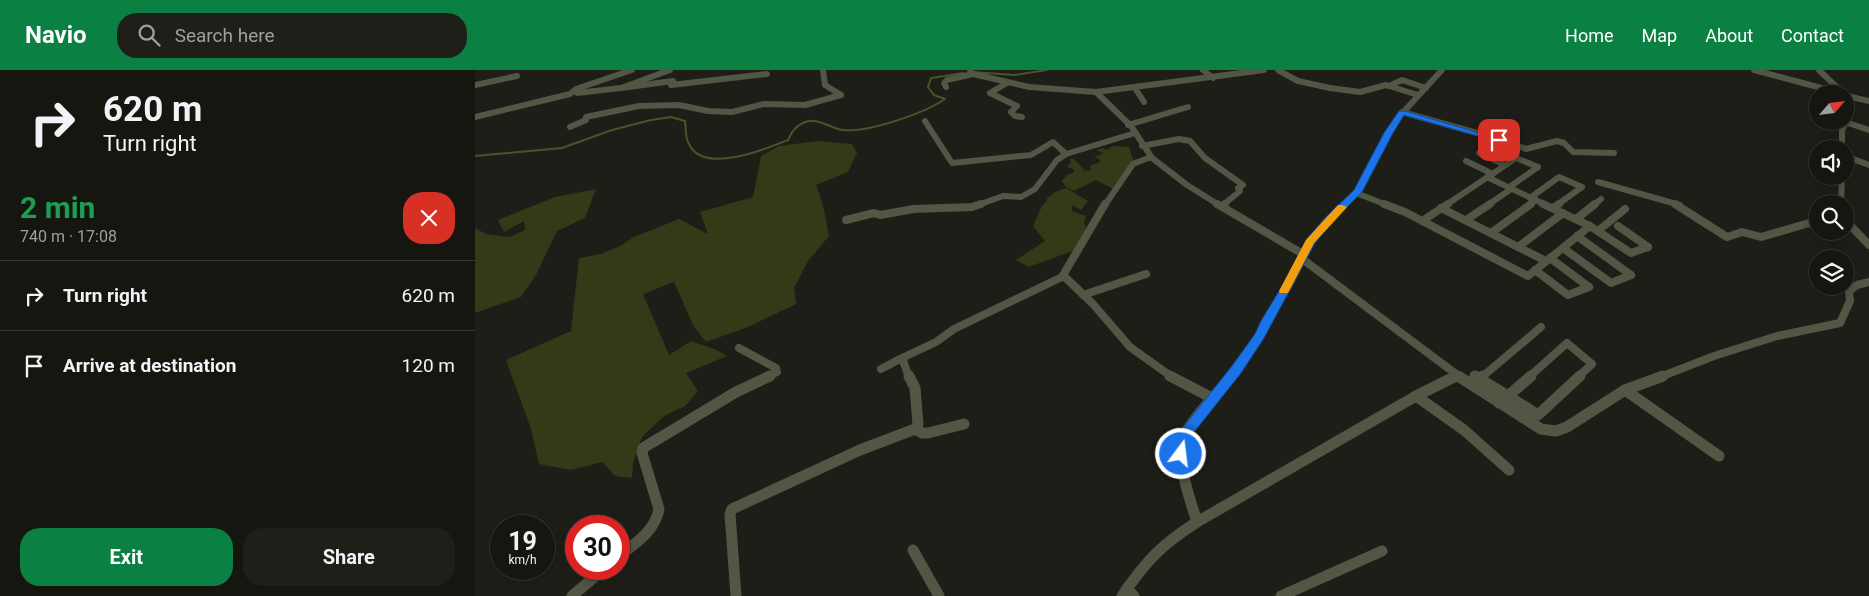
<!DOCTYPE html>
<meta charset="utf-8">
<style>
:root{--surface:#161611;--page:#1f1f1a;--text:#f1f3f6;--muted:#9e9f9f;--line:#353531;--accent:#0b8043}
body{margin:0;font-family:Roboto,sans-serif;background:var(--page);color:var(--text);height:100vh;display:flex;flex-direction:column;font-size:19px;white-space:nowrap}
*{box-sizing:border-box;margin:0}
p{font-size:16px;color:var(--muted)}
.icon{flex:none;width:28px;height:28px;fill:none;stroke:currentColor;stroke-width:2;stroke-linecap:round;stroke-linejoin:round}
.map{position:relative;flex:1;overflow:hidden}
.drawer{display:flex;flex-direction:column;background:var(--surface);width:475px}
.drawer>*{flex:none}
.top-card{background:#161611;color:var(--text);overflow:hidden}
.needle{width:32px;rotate:62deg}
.buttons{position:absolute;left:1334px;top:15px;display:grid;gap:10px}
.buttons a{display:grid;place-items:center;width:45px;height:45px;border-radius:50%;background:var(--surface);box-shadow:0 2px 12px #0003,0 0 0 1px var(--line);font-size:25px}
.speed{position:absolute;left:15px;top:445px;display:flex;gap:10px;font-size:25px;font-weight:700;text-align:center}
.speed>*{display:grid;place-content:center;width:65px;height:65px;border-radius:50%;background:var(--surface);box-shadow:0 2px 12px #0003,0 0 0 1px var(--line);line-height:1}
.speed small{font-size:12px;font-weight:400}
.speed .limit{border:8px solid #d22;background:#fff;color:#111}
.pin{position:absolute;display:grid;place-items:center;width:42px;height:42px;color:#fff;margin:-21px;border-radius:10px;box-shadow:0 2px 8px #0006}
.me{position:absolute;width:55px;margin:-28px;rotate:15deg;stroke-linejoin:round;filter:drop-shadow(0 0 4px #0008)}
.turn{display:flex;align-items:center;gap:18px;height:105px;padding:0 20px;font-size:22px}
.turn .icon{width:65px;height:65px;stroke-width:2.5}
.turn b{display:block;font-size:35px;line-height:42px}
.round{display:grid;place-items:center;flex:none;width:52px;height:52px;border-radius:20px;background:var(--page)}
.head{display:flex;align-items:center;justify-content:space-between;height:85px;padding:0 20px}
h1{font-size:30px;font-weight:700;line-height:38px;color:#1e9e55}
.cta{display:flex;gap:10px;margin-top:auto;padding:10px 20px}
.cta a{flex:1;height:58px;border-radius:20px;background:var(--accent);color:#fff;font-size:20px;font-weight:700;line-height:58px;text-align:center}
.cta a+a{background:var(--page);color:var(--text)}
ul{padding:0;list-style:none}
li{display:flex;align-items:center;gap:15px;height:70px;padding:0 20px;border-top:1px solid var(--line)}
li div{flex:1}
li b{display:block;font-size:19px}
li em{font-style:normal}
header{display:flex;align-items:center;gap:30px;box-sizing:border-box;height:70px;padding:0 25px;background:var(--accent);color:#fff}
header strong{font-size:24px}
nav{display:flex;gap:28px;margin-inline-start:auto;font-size:18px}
.search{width:350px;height:45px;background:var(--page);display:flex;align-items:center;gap:12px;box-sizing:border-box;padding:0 18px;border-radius:20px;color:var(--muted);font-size:19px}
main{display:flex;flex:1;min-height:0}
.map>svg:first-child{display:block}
</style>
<header>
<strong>Navio</strong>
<div class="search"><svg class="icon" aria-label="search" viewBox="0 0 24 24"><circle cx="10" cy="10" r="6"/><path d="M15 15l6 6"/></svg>Search here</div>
<nav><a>Home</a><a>Map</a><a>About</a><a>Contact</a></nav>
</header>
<main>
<section class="drawer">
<div class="top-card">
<div class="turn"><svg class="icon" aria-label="right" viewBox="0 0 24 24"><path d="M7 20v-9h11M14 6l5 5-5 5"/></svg><div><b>620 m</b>Turn right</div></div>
</div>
<div class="head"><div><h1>2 min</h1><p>740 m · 17:08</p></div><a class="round" style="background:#d93025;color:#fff"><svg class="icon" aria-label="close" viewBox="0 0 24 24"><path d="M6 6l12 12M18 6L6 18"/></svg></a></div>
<ul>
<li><svg class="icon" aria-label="right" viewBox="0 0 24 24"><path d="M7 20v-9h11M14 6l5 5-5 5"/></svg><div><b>Turn right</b></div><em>620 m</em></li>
<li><svg class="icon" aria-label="arrive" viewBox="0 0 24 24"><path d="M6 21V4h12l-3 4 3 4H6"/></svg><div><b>Arrive at destination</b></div><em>120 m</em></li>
</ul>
<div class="cta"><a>Exit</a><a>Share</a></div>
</section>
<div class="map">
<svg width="1394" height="526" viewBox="0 0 1394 526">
<rect width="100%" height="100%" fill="#1d1e17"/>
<!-- green -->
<g fill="#333a18">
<polygon points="343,71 377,74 382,83 373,102 341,115 348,135 354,166 333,191 319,218 321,234 273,257 231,272 219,257 199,212 168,224 194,285 216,271 242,280 252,286 211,303 223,321 210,336 189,346 167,367 158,393 157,408 140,406 127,392 96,400 64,394 56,359 31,290 96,261 104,188 126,184 145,176 159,167 204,149 233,164 225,142 278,127 286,86 304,76"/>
<polygon points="638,76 654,77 658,90 664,89 638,119 621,110 599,121 591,117 587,111 592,105 600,102 597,98 592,97 596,92 595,89 599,89 610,101 616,100 615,96 625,92 624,89 619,87 628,83 622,80 627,78 632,80"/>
<polygon points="591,118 613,131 606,140 597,135 597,141 611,146 609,152 611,157 600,180 554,197 541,190 570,171 558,156 567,136 573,130 570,128 576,126 578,123"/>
<polygon points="121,119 110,148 82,161 61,205 46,227 0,243 0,158 11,164 35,167 50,160 49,151 29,162 23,150 80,127"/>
</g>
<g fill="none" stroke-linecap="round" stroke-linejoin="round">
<!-- stream -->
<g stroke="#4b5429" stroke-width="2">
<polyline points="498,2 539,5 572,0"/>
<path d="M0 86 87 78 137 60 176 50 196 47 210 51C211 58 210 68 214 74 228 105 291 79 313 70 316 63 320 56 328 53 343 46 353 58 368 60 392 63 450 43 470 29L459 25 453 17 456 8 488 3"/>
</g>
<!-- minor-far2 -->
<g stroke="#525644" stroke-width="6">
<polyline points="348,0 350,15 366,25"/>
<polyline points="495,0 498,4 554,17 621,22 656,56 677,88 712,115 744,135"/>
<polyline points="728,0 738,8"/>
<polyline points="803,0 823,11 855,18 885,22 911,15 943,25"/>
<polyline points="1279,0 1369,24"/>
<polyline points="1344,0 1369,24"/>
<polyline points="532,13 515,23 542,36 536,42 540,46 547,47"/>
<polyline points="0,15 42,6"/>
<polyline points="914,16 927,10 951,18"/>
<polyline points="471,17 469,13 472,10 498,4"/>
<polyline points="146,18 198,11 196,15 292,4"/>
<polyline points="660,18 669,32"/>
<polyline points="621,22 789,0"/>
<polyline points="102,23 146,18 195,0"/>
<polyline points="1372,26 1394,31"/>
<polyline points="927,42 1027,70 1051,79 1082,71 1089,73 1098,82 1139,83"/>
<polyline points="0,47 95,24 101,19 157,0"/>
<polyline points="450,51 477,93 556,85 578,72 591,84"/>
<polyline points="1370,52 1394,60"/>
<polyline points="653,55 713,37"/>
<polyline points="95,57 111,50 111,47 164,36 204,35 233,41 257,42 289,34 330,35 366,25"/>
<polyline points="667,76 704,69 715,71 730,88 768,115 763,118 765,121 748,135"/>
<polyline points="1367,79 1367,61 1376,38 1370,24"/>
<polyline points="1004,83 1030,95"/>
<polyline points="1370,86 1394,95"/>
<polyline points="991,91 1018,104"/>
<polyline points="1012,107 1071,135"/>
<polyline points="1123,112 1205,135"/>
<polyline points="1033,118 1063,97"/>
<polyline points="881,123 912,135"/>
<polyline points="1055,128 1084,107 1107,117 1082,135"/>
<polyline points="1366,134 1367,106"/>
<polyline points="503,135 528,126 546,127 560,119 582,90 591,84 660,63"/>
<polyline points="630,135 658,94 676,87"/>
<polyline points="869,135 883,121 921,50 967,0"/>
<polyline points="971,135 1041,88 1063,97"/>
<polyline points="1013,135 1036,119"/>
<polyline points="1054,135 1061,130"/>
<polyline points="1119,135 1126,129"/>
</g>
<!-- minor-far1 -->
<g stroke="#525644" stroke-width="8">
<polyline points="742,134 828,184"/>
<polyline points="909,134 930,142 1053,206 1115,156 1068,134"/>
<polyline points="1200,134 1252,167 1267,162 1286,167 1334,153 1342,157"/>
<polyline points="747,136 750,134"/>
<polyline points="966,138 1071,191"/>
<polyline points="1078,138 1084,134"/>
<polyline points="1370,145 1372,152 1394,175"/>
<polyline points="1101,149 1120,134"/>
<polyline points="371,150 399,143 405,145 439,139 497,137 506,134"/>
<polyline points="991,150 1015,134"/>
<polyline points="947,151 973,134"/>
<polyline points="1115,156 1156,183 1173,177"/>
<polyline points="1143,156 1173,177"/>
<polyline points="1123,161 1150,139"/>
<polyline points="1016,163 1056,134"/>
<polyline points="1102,166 1156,205"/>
<polyline points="1043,177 1088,143"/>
<polyline points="1088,178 1136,213 1156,205"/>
<polyline points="826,188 985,307"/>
<polyline points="1075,188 1114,217"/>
<polyline points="1060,200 1093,225 1114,217"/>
<polyline points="587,207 591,208 618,234 655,277 697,307"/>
<polyline points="608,225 671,204"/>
<polyline points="264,278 301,298 302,302 292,307"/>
<polyline points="406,299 427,288"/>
<polyline points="999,305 1002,307"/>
<polyline points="434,307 427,288 461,272 479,259 587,207 630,134"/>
<polyline points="756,307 785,265 791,251 815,213 835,172 870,134"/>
<polyline points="979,307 982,305"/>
<polyline points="1007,307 1066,257"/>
<polyline points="1054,307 1092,273 1117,294 1103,307"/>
<polyline points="1185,307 1239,286 1302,266 1365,253 1375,231 1374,221 1382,215 1394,212"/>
</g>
<!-- minor -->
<g stroke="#525644" stroke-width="11">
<polyline points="695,306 737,328"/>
<polyline points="983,306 1066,359 1081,361 1092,357 1150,320 1188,306"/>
<polyline points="1000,306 1033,326"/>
<polyline points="1004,309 1008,306"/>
<polyline points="1150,320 1244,386"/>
<polyline points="941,326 981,306"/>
<polyline points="1033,326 1063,345 1105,306"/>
<polyline points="1033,326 1056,306"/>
<polyline points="1024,333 1033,326"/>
<polyline points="440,359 447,363 453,363 489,354"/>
<path d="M722 452C716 433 702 392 706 373 710 355 745 321 757 306"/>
<polyline points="438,480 464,526"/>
<path d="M144 486C161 473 180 461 184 439L167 383 168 378 261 322 295 306"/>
<polyline points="652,518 659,526"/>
<polyline points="97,526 129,499"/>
<polyline points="261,526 255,444 257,439 385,380 440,359 443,354 440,318 434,306"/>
<path d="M647 526C671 491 686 475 722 452L941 326 989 360 1034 400"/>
<polyline points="806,526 907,481"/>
</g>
</g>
<!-- route -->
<path fill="#1a73e8" stroke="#114b97" d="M924 41H930L1028 70 1024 72 929 45 918 63 887 122 856 153 840 173 789 268 766 303 716 366C712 373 714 381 711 388L706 390 702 388 699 373 706 360 757 296 780 264 786 251 809 213 831 170 850 148 879 120 909 63Z"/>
<!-- slow -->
<polygon fill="#f59e0b" points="863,135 867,135 872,137 839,173 813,223 805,223 804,221 831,170"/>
</svg>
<div class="buttons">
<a><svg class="needle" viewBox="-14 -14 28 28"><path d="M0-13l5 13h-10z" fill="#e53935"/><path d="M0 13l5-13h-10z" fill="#9e9f9f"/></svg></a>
<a><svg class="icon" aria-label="sound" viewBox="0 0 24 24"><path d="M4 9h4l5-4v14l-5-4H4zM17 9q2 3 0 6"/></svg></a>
<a><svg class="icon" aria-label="search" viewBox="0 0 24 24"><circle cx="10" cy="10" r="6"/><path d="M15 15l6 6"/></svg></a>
<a><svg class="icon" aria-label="layers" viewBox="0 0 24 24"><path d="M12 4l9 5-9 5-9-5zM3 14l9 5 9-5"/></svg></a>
</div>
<div class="speed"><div>19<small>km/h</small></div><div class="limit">30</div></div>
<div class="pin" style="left:1024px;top:70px;background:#d93025"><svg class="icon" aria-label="arrive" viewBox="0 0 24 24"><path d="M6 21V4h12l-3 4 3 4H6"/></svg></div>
<svg class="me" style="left:706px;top:384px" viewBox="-20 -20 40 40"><circle r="17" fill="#1a73e8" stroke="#fff" stroke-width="3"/><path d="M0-11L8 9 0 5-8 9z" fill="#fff"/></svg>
</div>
</main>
